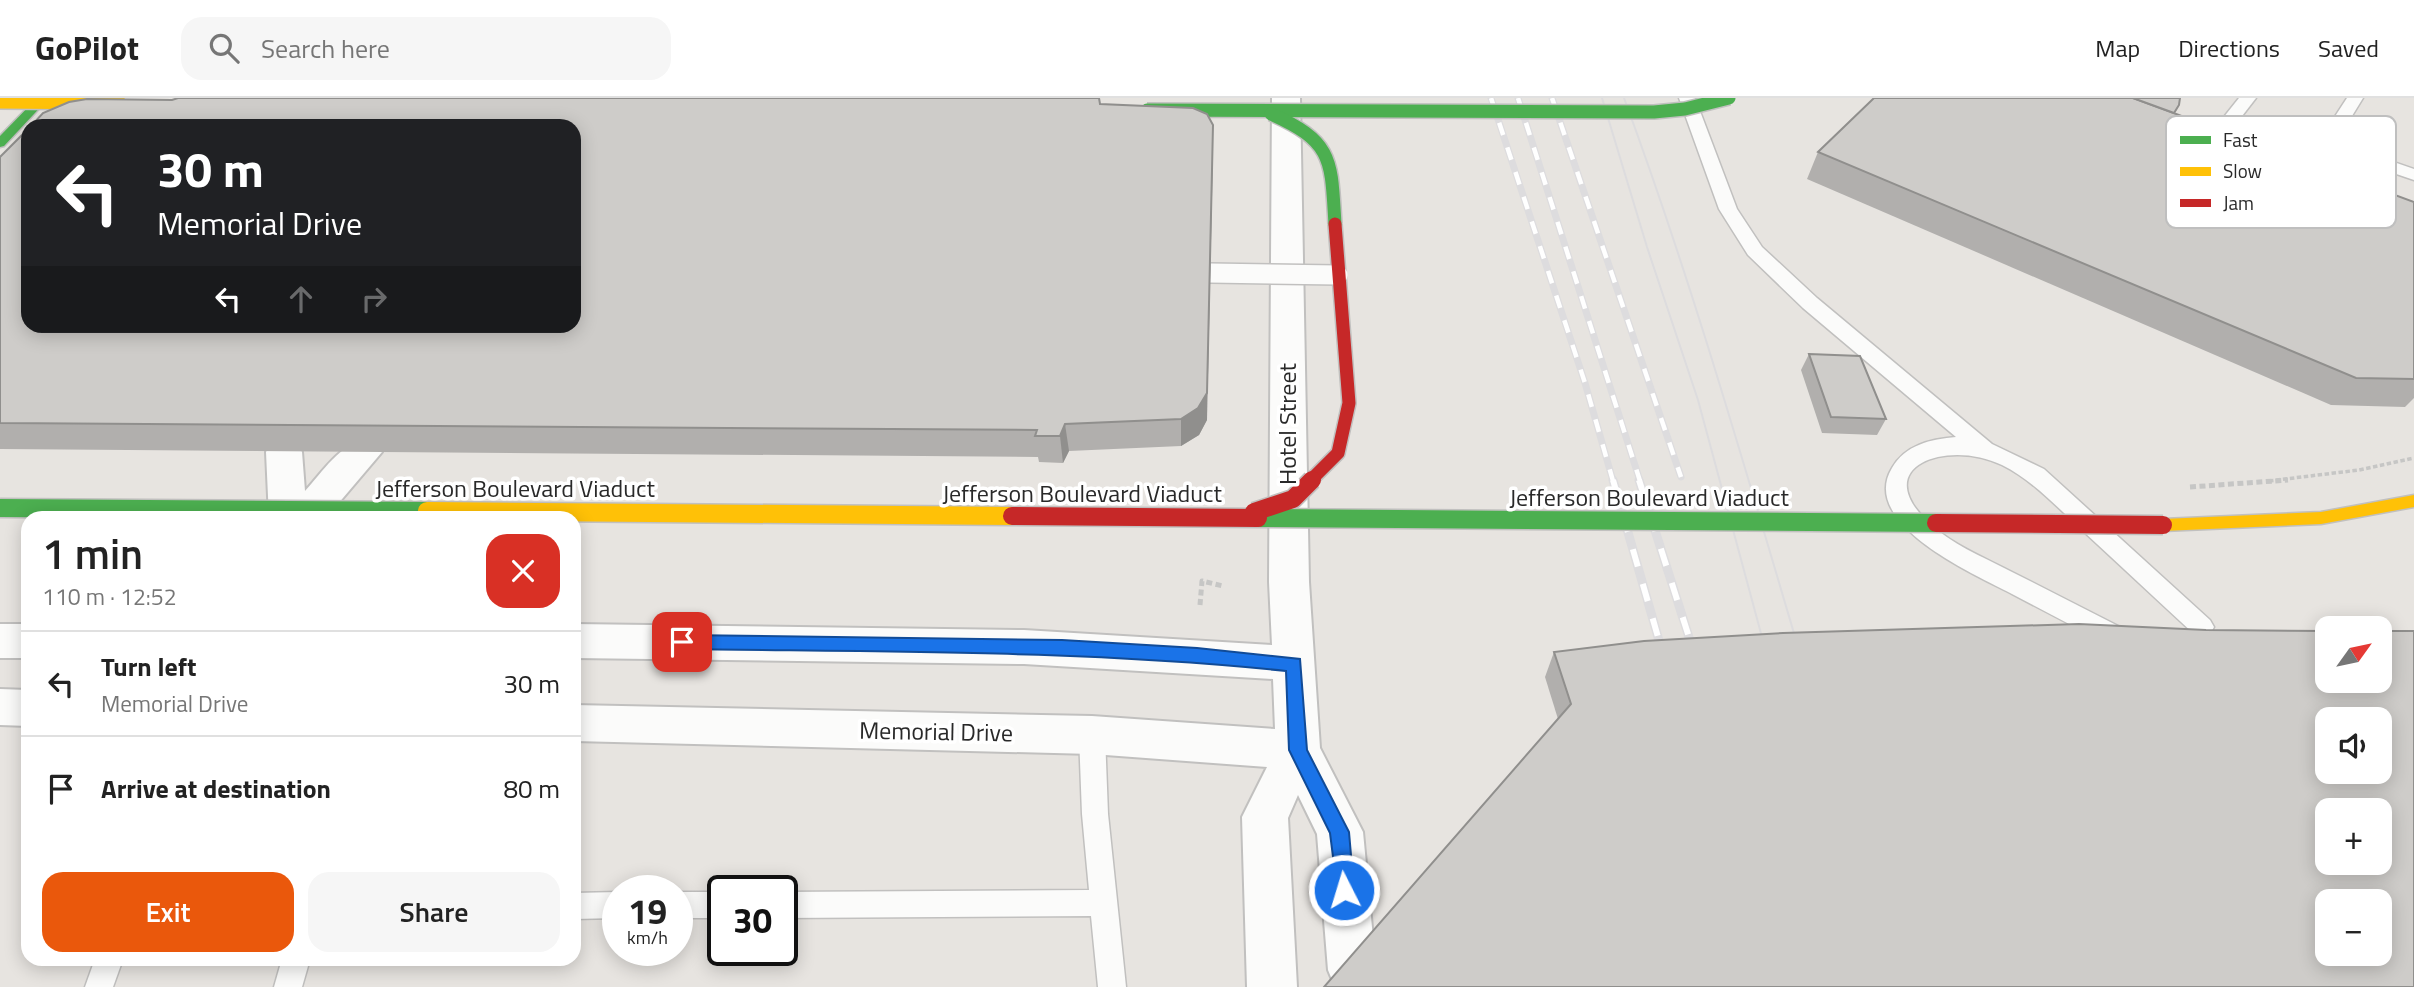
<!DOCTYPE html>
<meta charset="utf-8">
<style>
:root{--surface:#fff;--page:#f6f6f6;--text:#222;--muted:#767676;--line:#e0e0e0;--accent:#ea580c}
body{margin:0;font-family:"Titillium Web",sans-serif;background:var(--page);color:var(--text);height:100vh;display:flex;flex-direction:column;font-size:26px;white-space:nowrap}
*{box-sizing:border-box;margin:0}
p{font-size:23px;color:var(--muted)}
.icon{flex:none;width:38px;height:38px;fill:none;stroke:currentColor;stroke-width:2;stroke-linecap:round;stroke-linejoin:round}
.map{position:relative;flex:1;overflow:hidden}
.side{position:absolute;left:21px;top:413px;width:560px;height:455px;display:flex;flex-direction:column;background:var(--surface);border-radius:21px;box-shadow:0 4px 18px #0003}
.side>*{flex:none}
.top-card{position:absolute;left:21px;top:21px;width:560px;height:214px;border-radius:21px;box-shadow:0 4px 18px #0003;background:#202124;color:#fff;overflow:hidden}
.needle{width:46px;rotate:57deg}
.tools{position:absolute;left:2315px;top:518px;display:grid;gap:14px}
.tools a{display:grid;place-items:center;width:77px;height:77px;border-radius:14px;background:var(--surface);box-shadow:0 4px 18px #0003;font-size:35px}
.speed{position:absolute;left:602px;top:777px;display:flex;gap:14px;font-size:35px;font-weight:700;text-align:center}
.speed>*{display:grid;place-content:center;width:91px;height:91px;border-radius:50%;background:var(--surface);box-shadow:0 4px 18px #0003;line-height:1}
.speed small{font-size:18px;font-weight:400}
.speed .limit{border:4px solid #111;border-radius:10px;background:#fff;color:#111}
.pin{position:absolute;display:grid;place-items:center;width:60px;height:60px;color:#fff;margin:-30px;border-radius:14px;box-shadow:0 4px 10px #0006}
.me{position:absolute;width:77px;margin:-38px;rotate:355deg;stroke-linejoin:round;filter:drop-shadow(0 0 5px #0008)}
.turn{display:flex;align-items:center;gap:24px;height:147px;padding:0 21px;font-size:32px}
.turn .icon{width:91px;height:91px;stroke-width:2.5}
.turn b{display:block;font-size:49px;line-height:60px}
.lanes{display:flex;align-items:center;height:66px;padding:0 21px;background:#0003;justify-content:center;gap:35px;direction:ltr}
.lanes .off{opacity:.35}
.round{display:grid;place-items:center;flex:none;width:74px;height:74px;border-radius:21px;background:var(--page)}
.head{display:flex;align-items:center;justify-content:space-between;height:119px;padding:0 21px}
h1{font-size:42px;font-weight:600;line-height:52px}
.action{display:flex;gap:14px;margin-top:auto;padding:14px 21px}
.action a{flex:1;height:80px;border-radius:21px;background:var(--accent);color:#fff;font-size:28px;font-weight:600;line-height:80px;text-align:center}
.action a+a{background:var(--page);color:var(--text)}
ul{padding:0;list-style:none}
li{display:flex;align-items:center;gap:21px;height:105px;padding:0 21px;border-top:2px solid var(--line)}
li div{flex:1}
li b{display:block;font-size:26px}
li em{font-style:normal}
header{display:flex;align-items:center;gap:42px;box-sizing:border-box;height:98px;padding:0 35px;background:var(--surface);border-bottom:2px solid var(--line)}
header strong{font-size:33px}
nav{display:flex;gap:38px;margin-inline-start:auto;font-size:24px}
.search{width:490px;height:63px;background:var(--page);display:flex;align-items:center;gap:18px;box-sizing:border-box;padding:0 24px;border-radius:21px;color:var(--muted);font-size:26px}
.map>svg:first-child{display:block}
</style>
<header>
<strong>GoPilot</strong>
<div class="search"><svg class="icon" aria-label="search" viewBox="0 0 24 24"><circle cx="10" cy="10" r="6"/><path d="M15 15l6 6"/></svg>Search here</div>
<nav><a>Map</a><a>Directions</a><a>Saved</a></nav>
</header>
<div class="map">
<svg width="2414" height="889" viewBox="0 0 2414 889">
<rect width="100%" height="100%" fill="#e7e4e0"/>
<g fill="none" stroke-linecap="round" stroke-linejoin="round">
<!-- lane casing -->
<g stroke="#c1c0bf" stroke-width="3">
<g id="lane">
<path d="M1679 0H1695L1737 111 1762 149 1817 200 1992 346 2044 371 2210 522 2214 529 2210 536 2202 539 2194 536C2157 502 2121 468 2084 434 2058 410 2034 383 2002 367 1949 341 1868 367 1928 424 1951 446 1981 458 2010 473 2048 492 2086 512 2124 531L2127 538 2124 545 2115 548 2106 545C2075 529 2043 512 2012 496 1976 477 1858 426 1892 370 1905 347 1931 341 1956 339L1803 210 1748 157 1719 111Z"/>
<polygon points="2239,0 2256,0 2208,62 2196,62 2193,58 2196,54"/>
<polygon points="2347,0 2363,0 2336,44 2414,71 2414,82 2320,50 2317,46"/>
<polygon points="1092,626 1101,629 1105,637 1108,716 1126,889 1098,889 1091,818 782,820 782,794 1089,792 1082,716 1079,637 1083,629"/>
<polygon points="618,794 618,820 574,821 574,795"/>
<rect x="677" y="794" width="46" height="26"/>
<polygon points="95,861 123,861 113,889 85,889"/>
<polygon points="282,861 310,861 302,889 274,889"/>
</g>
</g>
<!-- street casing -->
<g stroke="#c1c0bf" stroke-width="4">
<g id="street">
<polygon points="1272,0 1300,0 1309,484 1320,650 1363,734 1376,872 1369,889 1335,889 1328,872 1317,736 1298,697 1288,720 1297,889 1247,889 1242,719 1267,669 1092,656 574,643 574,607 1092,618 1275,631 1273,581 1024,566 574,560 574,526 1024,532 1272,547 1269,484"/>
<path d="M284 341 297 345 302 354 305 393C324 373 346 335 377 345L382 354 326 420H269L266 354 271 345Z"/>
<rect x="0" y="526" width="28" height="34"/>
<polygon points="0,591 28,592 28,628 0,627"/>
</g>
</g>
<!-- fast casing -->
<g stroke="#c1c0bf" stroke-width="3">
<polygon id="fast" points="37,0 49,0 4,48 0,49 0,38"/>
</g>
<!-- slow casing -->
<g stroke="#c1c0bf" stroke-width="3">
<polygon id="slow" points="2414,397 2414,409 2321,426 2163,433 2155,427 2163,421 2321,414"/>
</g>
<!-- path -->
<polyline stroke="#c6c6c5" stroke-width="5" stroke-dasharray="6 3.5" stroke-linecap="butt" points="1200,507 1202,483 1223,488"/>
<!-- lane -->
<use href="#lane" fill="#fbfbfa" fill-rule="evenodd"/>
<!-- street -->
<use href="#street" fill="#fbfbfa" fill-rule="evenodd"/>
<!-- fast -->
<use href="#fast" fill="#4caf50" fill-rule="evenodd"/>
<!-- slow -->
<use href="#slow" fill="#ffc107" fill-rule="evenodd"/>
<!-- tram -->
<g stroke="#dddcde" stroke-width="2">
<polyline points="1602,0 1647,149 1698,302 1766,554"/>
<path d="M1624 0C1691 181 1744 367 1799 552"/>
</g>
<!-- rail-far1 casing -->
<g stroke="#dddcde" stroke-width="7">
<g id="rail-far1">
<polyline points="1491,0 1585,285 1613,383"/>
<polyline points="1518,0 1640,383"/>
<polyline points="1552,0 1681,379"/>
</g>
</g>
<!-- rail casing -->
<g stroke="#dddcde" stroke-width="9">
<g id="rail">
<polyline points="1613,382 1664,560"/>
<polyline points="1639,382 1695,558"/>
</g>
</g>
<!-- rail-far1 -->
<use href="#rail-far1" stroke="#fff" stroke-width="4.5" stroke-dasharray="13" stroke-linecap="butt"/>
<!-- rail -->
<use href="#rail" stroke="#fff" stroke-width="6" stroke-dasharray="18" stroke-linecap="butt"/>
<!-- lane-bridge casing -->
<g stroke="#c1c0bf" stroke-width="22" stroke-linecap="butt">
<polyline id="lane-bridge" points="1210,175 1338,177"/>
</g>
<!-- fast-bridge-far1 casing -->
<g stroke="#c1c0bf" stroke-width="16" stroke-linecap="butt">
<g id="fast-bridge-far1">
<polyline points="1147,12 1654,14 1685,11 1729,0"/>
<path d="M1271 16C1334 44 1331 62 1335 126"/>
</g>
</g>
<!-- fast-bridge casing -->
<g stroke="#c1c0bf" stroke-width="21" stroke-linecap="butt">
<g id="fast-bridge">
<polyline points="0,410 427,413"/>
<polyline points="1258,420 1936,425"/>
</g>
</g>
<!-- slow-bridge-far1 casing -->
<g stroke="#c1c0bf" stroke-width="16" stroke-linecap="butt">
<polyline id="slow-bridge-far1" points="0,4 120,5"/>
</g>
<!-- slow-bridge casing -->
<g stroke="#c1c0bf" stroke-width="21" stroke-linecap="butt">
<polyline id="slow-bridge" points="427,413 1012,418"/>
</g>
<!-- jam-bridge-far1 casing -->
<g stroke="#c1c0bf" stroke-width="16" stroke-linecap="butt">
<polyline id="jam-bridge-far1" points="1310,383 1338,355 1349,305 1335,126"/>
</g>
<!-- jam-bridge casing -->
<g stroke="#c1c0bf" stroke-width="21" stroke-linecap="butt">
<g id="jam-bridge">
<polyline points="1254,414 1293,401 1312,382"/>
<polyline points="1012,418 1258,420"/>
<polyline points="1936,425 2163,427"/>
</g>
</g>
<!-- path-bridge-far1 -->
<polyline stroke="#c6c6c5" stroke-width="3.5" stroke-dasharray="4.5 2.5" stroke-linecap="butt" points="2269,383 2359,372 2414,360"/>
<!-- path-bridge -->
<polyline stroke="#c6c6c5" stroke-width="5" stroke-dasharray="6 3.5" stroke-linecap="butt" points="2190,389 2288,382"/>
<!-- lane-bridge -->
<use href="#lane-bridge" stroke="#fbfbfa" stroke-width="19"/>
<!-- fast-bridge-far1 -->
<use href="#fast-bridge-far1" stroke="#4caf50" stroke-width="13"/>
<!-- fast-bridge -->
<use href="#fast-bridge" stroke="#4caf50" stroke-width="18"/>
<!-- slow-bridge-far1 -->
<use href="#slow-bridge-far1" stroke="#ffc107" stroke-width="13"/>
<!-- slow-bridge -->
<use href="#slow-bridge" stroke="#ffc107" stroke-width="18"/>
<!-- jam-bridge-far1 -->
<use href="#jam-bridge-far1" stroke="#c62828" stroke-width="13"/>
<!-- jam-bridge -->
<use href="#jam-bridge" stroke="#c62828" stroke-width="18"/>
</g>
<!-- wall -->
<g fill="#b1afad">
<polygon points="172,2 1100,6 1207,322 1199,337 1181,348 1069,353 1063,365 1039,364 1038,359 0,351 0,59"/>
<polygon points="2174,15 2414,104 2414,300 2405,309 2331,307 1807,81 1818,54"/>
<polygon points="1809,256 1886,321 1877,337 1822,335 1801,272"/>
<polygon points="1644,543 1558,621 1545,579 1554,554"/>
</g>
<!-- shaded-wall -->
<g fill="#908f8d">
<polygon points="1213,54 1207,322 1199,337 1181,348 1181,321"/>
<polygon points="1065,326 1069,353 1063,365 1060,338"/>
</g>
<!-- building -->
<g fill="#ceccc9" stroke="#908f8d" stroke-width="2" fill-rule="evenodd">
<polygon points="178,0 1099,0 1100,6 1193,10 1207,16 1213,27 1207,295 1198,310 1181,321 1065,326 1060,338 1035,338 1037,332 0,325 0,59 28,31 28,228 574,228 574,28 31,28 43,15 69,4 87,1 172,2"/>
<polygon points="1874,0 2133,0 2414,104 2414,281 2356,280 1818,54"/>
<polygon points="2133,0 2180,0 2179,7 2174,15"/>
<polygon points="1809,256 1860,258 1886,321 1831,319"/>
<path d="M2079 526 2206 532 2328 533V583H2380V533H2414V889H1324L1571 606 1554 554 1644 543 1783 535ZM2328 621H2380V674H2328ZM2328 712H2380V765H2328ZM2328 803H2380V856H2328Z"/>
</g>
<!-- route -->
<path fill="#1a73e8" stroke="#114b97" stroke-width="2" d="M682 537 1062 542 1197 550 1300 561 1307 652 1349 734 1354 792 1351 798 1344 801 1338 798 1330 735 1289 652 1286 573C1085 552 884 554 682 551L677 549 674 544 677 539Z"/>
<g text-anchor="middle" stroke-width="7" stroke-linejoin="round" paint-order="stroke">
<!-- street labels -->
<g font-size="24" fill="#292929" stroke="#fff">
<text transform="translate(1288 326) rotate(-90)" y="8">Hotel Street</text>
<text x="515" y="399">Jefferson Boulevard Viaduct</text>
<text x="1082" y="404">Jefferson Boulevard Viaduct</text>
<text x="1649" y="408">Jefferson Boulevard Viaduct</text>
<text transform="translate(936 634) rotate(1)" y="8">Memorial Drive</text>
</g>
</g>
<!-- legend -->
<rect x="2166" y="18" width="230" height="112" rx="10" fill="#fff" stroke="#bfbfbf" stroke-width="2"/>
<rect x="2180" y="38" width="31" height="8" fill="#4caf50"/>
<rect x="2180" y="69" width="31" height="9" fill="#ffc107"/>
<rect x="2180" y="101" width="31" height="8" fill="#c62828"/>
<g font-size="19" fill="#292929">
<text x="2223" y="49">Fast</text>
<text x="2223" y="80">Slow</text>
<text x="2223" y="112">Jam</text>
</g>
</svg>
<div class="tools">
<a><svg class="needle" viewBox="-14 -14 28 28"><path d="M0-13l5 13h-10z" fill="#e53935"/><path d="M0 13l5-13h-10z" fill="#767676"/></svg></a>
<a><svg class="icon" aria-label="sound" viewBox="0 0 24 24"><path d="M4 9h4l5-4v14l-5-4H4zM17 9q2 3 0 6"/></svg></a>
<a>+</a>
<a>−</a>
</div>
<div class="speed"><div>19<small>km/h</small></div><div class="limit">30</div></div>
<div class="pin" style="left:682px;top:544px;background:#d93025"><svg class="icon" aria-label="arrive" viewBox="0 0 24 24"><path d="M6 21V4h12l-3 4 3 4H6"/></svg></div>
<svg class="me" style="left:1344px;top:792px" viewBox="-20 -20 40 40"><circle r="17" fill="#1a73e8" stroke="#fff" stroke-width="3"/><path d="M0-11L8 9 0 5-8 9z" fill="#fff"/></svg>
<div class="top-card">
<div class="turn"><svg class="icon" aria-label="left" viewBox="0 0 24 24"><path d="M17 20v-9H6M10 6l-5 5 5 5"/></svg><div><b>30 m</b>Memorial Drive</div></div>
<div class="lanes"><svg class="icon" aria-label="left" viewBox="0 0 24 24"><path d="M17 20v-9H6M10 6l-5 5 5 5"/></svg><svg class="icon off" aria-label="ahead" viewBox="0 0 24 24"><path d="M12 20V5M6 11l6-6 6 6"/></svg><svg class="icon off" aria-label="right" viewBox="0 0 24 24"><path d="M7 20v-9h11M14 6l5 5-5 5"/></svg></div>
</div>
<section class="side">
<div class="head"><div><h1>1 min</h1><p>110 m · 12:52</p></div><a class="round" style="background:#d93025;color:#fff"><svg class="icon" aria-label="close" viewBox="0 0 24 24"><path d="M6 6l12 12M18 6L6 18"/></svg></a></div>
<ul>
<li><svg class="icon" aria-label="left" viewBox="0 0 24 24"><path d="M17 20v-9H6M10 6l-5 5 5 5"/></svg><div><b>Turn left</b><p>Memorial Drive</p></div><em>30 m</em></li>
<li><svg class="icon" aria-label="arrive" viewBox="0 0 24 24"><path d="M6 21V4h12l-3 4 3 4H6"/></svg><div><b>Arrive at destination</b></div><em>80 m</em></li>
</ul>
<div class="action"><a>Exit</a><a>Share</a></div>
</section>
</div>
